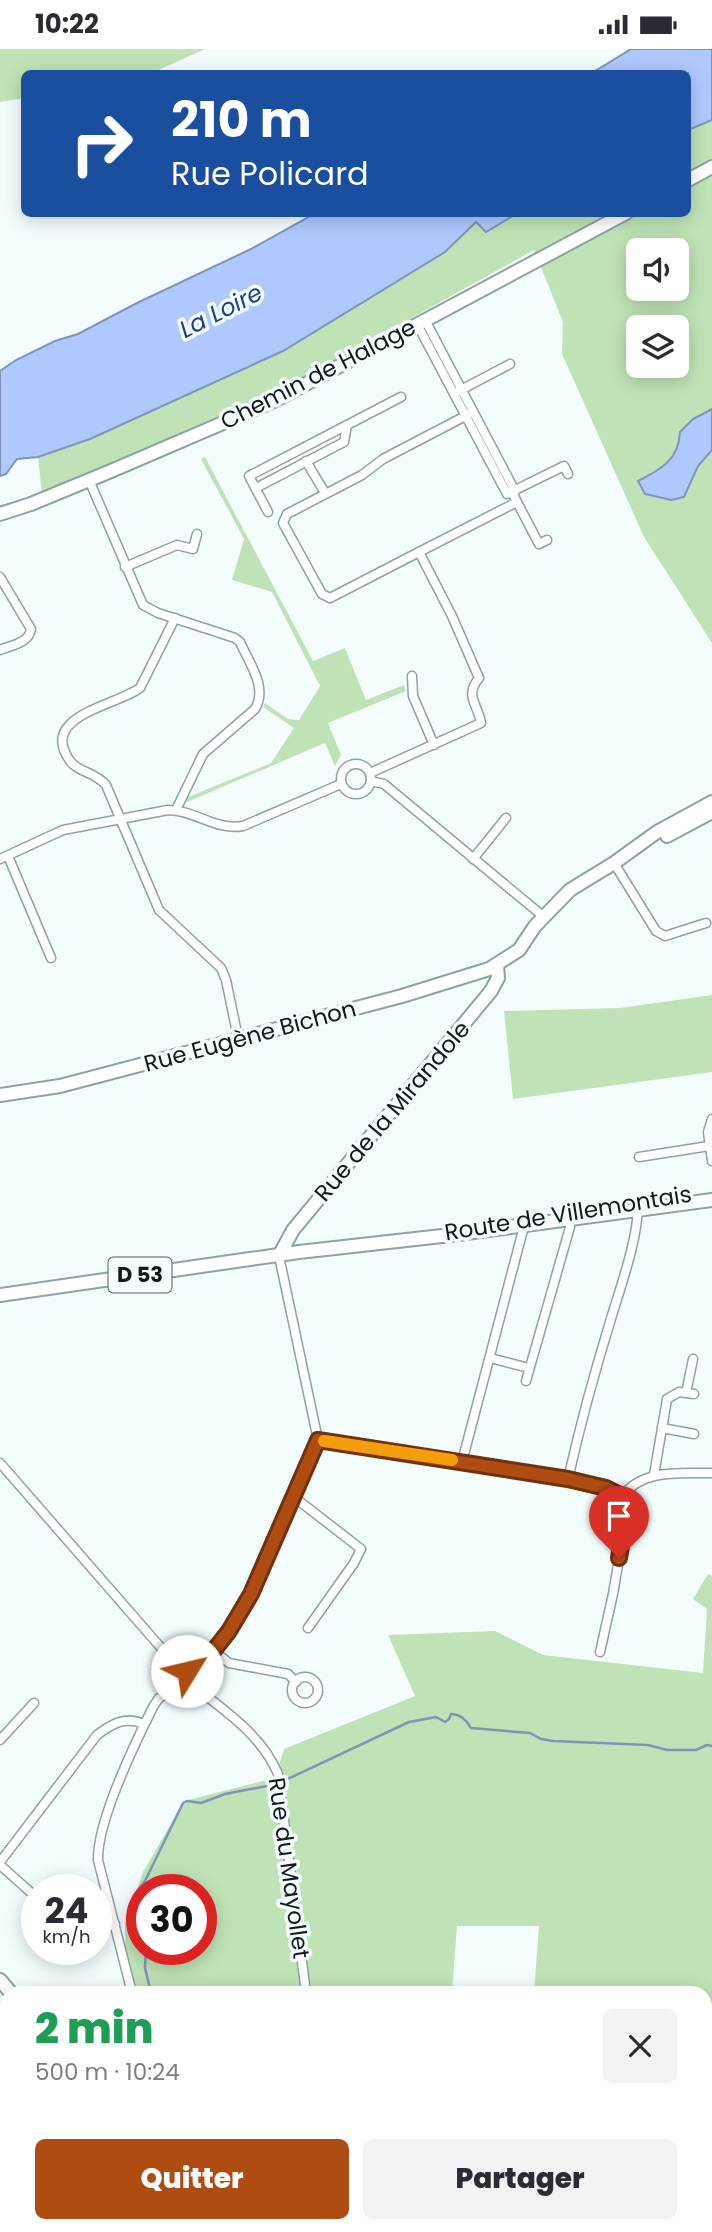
<!DOCTYPE html>
<html lang="fr">
<meta charset="utf-8">
<style>
:root{--surface:#fff;--page:#f2f2f3;--text:#2b2b33;--muted:#7c7c81;--accent:#ae4c12}
body{margin:0;font-family:Poppins,sans-serif;background:var(--page);color:var(--text);height:100vh;display:flex;flex-direction:column;font-size:26px;white-space:nowrap}
*{box-sizing:border-box;margin:0}
p{font-size:23px;color:var(--muted)}
.icon{flex:none;width:38px;height:38px;fill:none;stroke:currentColor;stroke-width:2;stroke-linecap:round;stroke-linejoin:round}
.map{position:relative;flex:1;overflow:hidden}
.panel{position:absolute;left:0px;top:1937px;width:712px;height:247px;display:flex;flex-direction:column;background:var(--surface);border-radius:21px 21px 0 0;box-shadow:0 4px 18px #0003}
.panel>*{flex:none}
.hud{position:absolute;left:21px;top:21px;width:670px;height:147px;border-radius:10px;box-shadow:0 4px 18px #0003;background:#1a4fa0;color:#fff;overflow:hidden}
.controls{position:absolute;left:626px;top:189px;display:grid;gap:14px}
.controls a{display:grid;place-items:center;width:63px;height:63px;border-radius:10px;background:var(--surface);box-shadow:0 4px 18px #0003;font-size:35px}
.speed{position:absolute;left:21px;top:1825px;display:flex;gap:14px;font-size:35px;font-weight:700;text-align:center}
.speed>*{display:grid;place-content:center;width:91px;height:91px;border-radius:50%;background:var(--surface);box-shadow:0 4px 18px #0003;line-height:1}
.speed small{font-size:18px;font-weight:400}
.speed .limit{border:10px solid #d22;background:#fff;color:#111}
.pin{position:absolute;display:grid;place-items:center;width:60px;height:60px;color:#fff;margin:-72px -30px;border-radius:50% 50% 50% 0;rotate:-45deg;box-shadow:0 0 7px #0007}
.pin .icon{rotate:45deg}
.me{position:absolute;width:77px;margin:-38px;rotate:54deg;stroke-linejoin:round;filter:drop-shadow(0 0 5px #0008)}
.turn{display:flex;align-items:center;gap:24px;height:147px;padding:0 35px;font-size:32px}
.turn .icon{width:91px;height:91px;stroke-width:2.5}
.turn b{display:block;font-size:49px;line-height:60px}
.round{display:grid;place-items:center;flex:none;width:74px;height:74px;border-radius:10px;background:var(--page)}
.headline{display:flex;align-items:center;justify-content:space-between;height:119px;padding:0 35px}
h1{font-size:42px;font-weight:800;line-height:52px;color:#1e9e55}
.primary-button{display:flex;gap:14px;margin-top:auto;padding:14px 35px}
.primary-button a{flex:1;height:80px;border-radius:10px;background:var(--accent);color:#fff;font-size:28px;font-weight:800;line-height:80px;text-align:center}
.primary-button a+a{background:var(--page);color:var(--text)}
.status{display:flex;justify-content:space-between;align-items:center;height:49px;padding:0 35px;background:var(--surface);direction:ltr}
.status svg{height:19px;fill:currentColor}
.map>svg:first-child{display:block}
</style>
<div class="status"><b>10:22</b><svg viewBox="0 0 49 12"><path d="M0 12V9h3v3zM5 12V6h3v6zM10 12V3h3v9zM15 12V0h3v12zM26 1h20v11H26zM47 4h2v5h-2z"/></svg></div>
<div class="map">
<svg width="712" height="2183" viewBox="0 0 712 2183">
<rect width="100%" height="100%" fill="#f4fdfe"/>
<!-- built -->
<polygon fill="#dafafd" points="0,1972 7,1983 7,2052 0,2060"/>
<!-- green -->
<g fill="#bfe3b6" fill-rule="evenodd">
<polygon points="0,0 205,0 152,24 24,24 24,49 0,53"/>
<path d="M712 71V594L644 488 562 305 563 273 534 201 302 330 42 445 38 408 90 390 283 302 445 203 476 173 486 183 516 165 688 164V81ZM639 201H677V240H639ZM639 278H677V317H639Z"/>
<polygon points="205,408 313,612 345,599 366,651 404,636 406,642 328,674 341,706 335,717 325,694 185,754 188,748 271,714 294,679 263,658 265,654 288,670 299,671 320,637 272,543 232,531 244,490 201,410"/>
<polygon points="712,946 712,1023 513,1050 504,962 620,959"/>
<path d="M708 1525 712 1527V2183H670L679 2177H705V1944H534L539 1877H457L452 1944H126L125 1874 143 1823 184 1752 275 1729 284 1700 415 1647 388 1586 495 1582 543 1606 703 1624 707 1560 693 1550ZM142 1841H201V1900H142Z"/>
<polygon points="0,2090 7,2094 7,2177 73,2177 75,2183 0,2183"/>
</g>
<!-- water -->
<g fill="#afc8fe" stroke="#8094ba" stroke-width="2">
<polygon points="631,0 712,0 712,71 688,81 688,24 592,24"/>
<polygon points="314,165 516,165 486,183 476,173 445,203 283,302 90,390 38,408 17,410 6,425 0,427 0,322 16,311 55,292 78,285 137,254 251,200"/>
<path d="M712 360V401L698 417 684 448 671 451 645 445 638 432C660 421 679 411 680 383L693 370Z"/>
</g>
<g fill="none" stroke-linecap="round" stroke-linejoin="round">
<!-- stream -->
<g stroke="#8094ba" stroke-width="2.5">
<path d="M142 1885 135 1876 134 1846 145 1832 183 1754 187 1752 201 1754 225 1745 277 1735 409 1673 436 1668 445 1673 449 1670 451 1665C460 1665 467 1672 471 1679L530 1684 541 1690 553 1692 648 1696 667 1701H696L707 1696 712 1697"/>
<polyline points="146,1900 145,1919 151,1944"/>
<polyline points="114,2183 115,2177"/>
</g>
<!-- street casing -->
<g stroke="#8da2a4" stroke-width="11">
<g id="street">
<polyline points="425,271 515,442"/>
<polyline points="417,275 507,445 564,417 568,425"/>
<polyline points="457,343 510,315"/>
<polyline points="306,412 325,444"/>
<path d="M89 431 143 556 158 564 235 589 240 593C249 614 268 638 255 660L203 705 176 761"/>
<polyline points="256,439 344,393 347,376"/>
<polyline points="517,453 539,495 547,491"/>
<polyline points="268,463 249,427 401,348"/>
<polyline points="419,503 330,549 322,545 283,474 287,465 362,426 383,410 473,363"/>
<polyline points="125,518 177,496 193,500 197,485"/>
<path d="M0 528 31 580C29 594 12 596 0 601"/>
<path d="M175 569 140 639C115 657 38 667 70 712 79 724 94 722 106 736L159 861 221 919 226 931 238 989"/>
<polyline points="412,627 413,647 434,696"/>
<circle cx="356" cy="730" r="15"/>
<path d="M370 724 481 674C478 655 464 647 479 629L452 567 419 503 517 453 512 443"/>
<polyline points="371,732 384,735 544,868"/>
<polyline points="8,807 51,909"/>
<path d="M0 810 63 781 168 761C195 761 216 782 243 777L341 735"/>
<polyline points="473,810 506,769"/>
<polyline points="614,814 656,882 665,887 706,874"/>
<polyline points="712,1070 708,1083 712,1112"/>
<polyline points="639,1108 709,1097"/>
<polyline points="490,1309 529,1319"/>
<polyline points="526,1332 570,1178 570,1162"/>
<polyline points="686,1344 693,1310"/>
<polyline points="662,1379 694,1385"/>
<polyline points="318,1391 568,1430 606,1439 622,1447 627,1463 613,1545 600,1603"/>
<polyline points="462,1413 523,1181 524,1169"/>
<polyline points="0,1414 183,1624"/>
<polyline points="654,1426 667,1350 679,1343 694,1345"/>
<path d="M568 1430C580 1377 594 1325 610 1273 620 1239 639 1188 638 1153"/>
<path d="M622 1447C644 1419 680 1425 712 1424"/>
<polyline points="294,1448 361,1500 354,1514 308,1579"/>
<polyline points="214,1602 229,1614 288,1625 296,1633"/>
<circle cx="191" cy="1634" r="12"/>
<polyline points="197,1623 229,1582 251,1545 318,1391 279,1207"/>
<circle cx="305" cy="1641" r="13"/>
<path d="M200 1642C231 1666 263 1689 278 1725L306 1944"/>
<polyline points="0,1691 34,1654"/>
<path d="M0 1813 97 1686C113 1674 125 1667 144 1675"/>
<polyline points="0,1816 37,1849"/>
<polyline points="96,1883 115,1875"/>
<path d="M132 1944 98 1811C97 1773 135 1694 153 1658L159 1649 180 1638"/>
<polyline points="0,2079 7,2084"/>
<polyline points="705,2165 712,2165"/>
<polyline points="271,2177 286,2183"/>
<polyline points="328,2183 330,2177"/>
</g>
</g>
<!-- secondary casing -->
<g stroke="#8da2a4" stroke-width="16">
<g id="secondary">
<polyline points="688,131 712,118"/>
<polyline points="0,465 31,455 111,422 274,352 626,164"/>
<polyline points="667,787 712,763"/>
<polyline points="0,1046 60,1037 402,947 489,920 519,901 535,877 570,841 614,814 657,783 712,753"/>
<polyline points="279,1207 293,1181 491,942 498,929 497,916"/>
<polyline points="0,1931 11,1944"/>
<polyline points="83,2177 84,2183"/>
</g>
</g>
<!-- primary casing -->
<g stroke="#8da2a4" stroke-width="16">
<polyline id="primary" points="0,1246 299,1203 451,1186 712,1151"/>
</g>
<!-- street -->
<use href="#street" stroke="#fff" stroke-width="8"/>
<!-- secondary -->
<use href="#secondary" stroke="#fff" stroke-width="12"/>
<!-- primary -->
<use href="#primary" stroke="#fff" stroke-width="12"/>
</g>
<g fill="none" stroke-linecap="round" stroke-linejoin="round">
<!-- route casing -->
<g stroke="#71310c" stroke-width="18">
<polyline id="route" points="187,1622 197,1623 229,1582 251,1545 318,1391 568,1430 606,1439 622,1447 627,1462 619,1509"/>
</g>
<!-- route -->
<use href="#route" stroke="#ae4c12" stroke-width="12"/>
<!-- slow -->
<polyline stroke="#f59e0b" stroke-width="12" points="324,1392 452,1411"/>
</g>
<g text-anchor="middle" stroke-width="7" stroke-linejoin="round" paint-order="stroke">
<!-- shield labels -->
<rect fill="#f4fdfe" stroke="#555d5e" stroke-width="2" x="108.5" y="1208.5" width="63" height="35" rx="5"/>
<g font-size="21" font-weight="bold" fill="#11191a">
<text x="140" y="1233">D 53</text>
</g>
<!-- street labels -->
<g font-size="23" fill="#11191a" stroke="#f4fdfe">
<text transform="translate(318 325) rotate(-27)" y="8">Chemin de Halage</text>
<text transform="translate(250 987) rotate(-15)" y="8">Rue Eugène Bichon</text>
<text transform="translate(392 1062) rotate(-50)" y="8">Rue de la Mirandole</text>
<text transform="translate(568 1164) rotate(-9)" y="8">Route de Villemontais</text>
<text transform="translate(289 1819) rotate(82)" y="8">Rue du Mayollet</text>
</g>
<!-- water labels -->
<g font-size="24" font-style="italic" fill="#213e89" stroke="#f4fdfe">
<text transform="translate(221 262) rotate(-27)" y="8">La Loire</text>
</g>
</g>
</svg>
<div class="controls">
<a><svg class="icon" aria-label="sound" viewBox="0 0 24 24"><path d="M4 9h4l5-4v14l-5-4H4zM17 9q2 3 0 6"/></svg></a>
<a><svg class="icon" aria-label="layers" viewBox="0 0 24 24"><path d="M12 4l9 5-9 5-9-5zM3 14l9 5 9-5"/></svg></a>
</div>
<div class="speed"><div>24<small>km/h</small></div><div class="limit">30</div></div>
<div class="pin" style="left:619px;top:1509px;background:#d93025"><svg class="icon" aria-label="arrive" viewBox="0 0 24 24"><path d="M6 21V4h12l-3 4 3 4H6"/></svg></div>
<svg class="me" style="left:187px;top:1622px" viewBox="-20 -20 40 40"><circle r="19" fill="#fff"/><path d="M0-13L10 11 0 6-10 11z" fill="#ae4c12"/></svg>
<div class="hud">
<div class="turn"><svg class="icon" aria-label="right" viewBox="0 0 24 24"><path d="M7 20v-9h11M14 6l5 5-5 5"/></svg><div><b>210 m</b>Rue Policard</div></div>
</div>
<section class="panel">
<div class="headline"><div><h1>2 min</h1><p>500 m · 10:24</p></div><a class="round"><svg class="icon" aria-label="close" viewBox="0 0 24 24"><path d="M6 6l12 12M18 6L6 18"/></svg></a></div>
<div class="primary-button"><a>Quitter</a><a>Partager</a></div>
</section>
</div>
